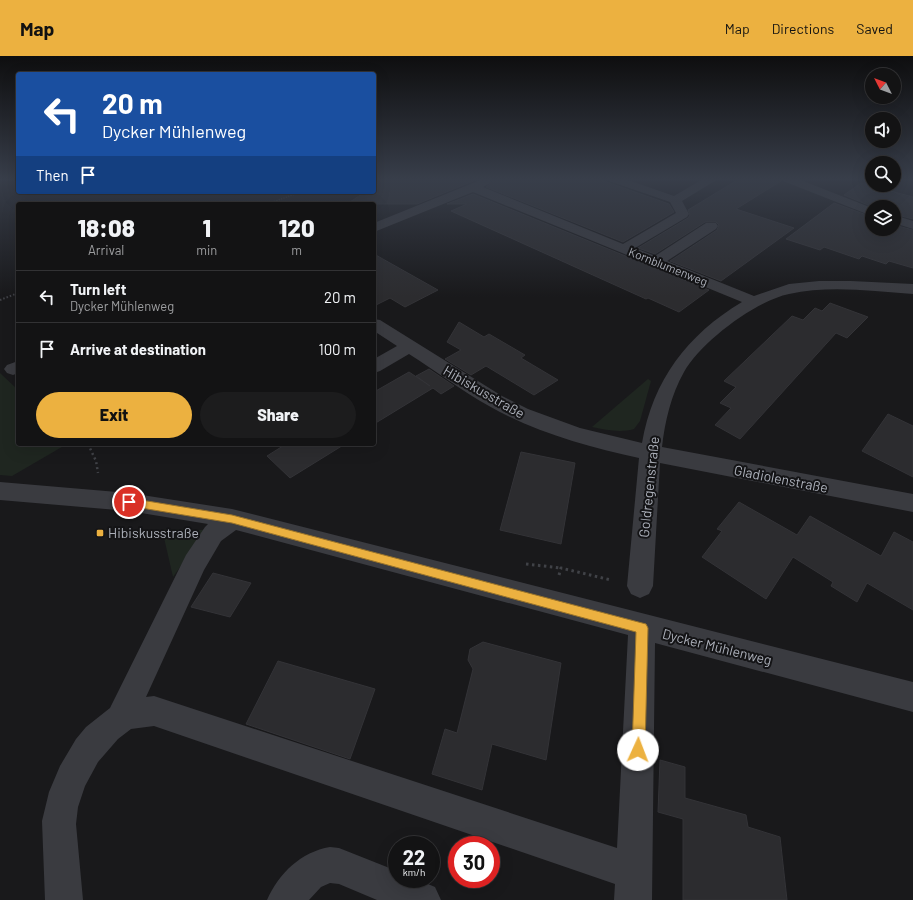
<!DOCTYPE html>
<meta charset="utf-8">
<style>
:root{--surface:#131314;--page:#1c1c1d;--text:#f1f3f6;--muted:#9d9ea0;--line:#323234;--accent:#ecb140}
body{margin:0;font-family:Barlow,sans-serif;background:var(--page);color:var(--text);height:100vh;display:flex;flex-direction:column;font-size:15px;white-space:nowrap}
*{box-sizing:border-box;margin:0}
p{font-size:13px;color:var(--muted)}
.icon{flex:none;width:22px;height:22px;fill:none;stroke:currentColor;stroke-width:2;stroke-linecap:round;stroke-linejoin:round}
.map{position:relative;flex:1;overflow:hidden}
.drawer{position:absolute;left:16px;top:146px;width:360px;height:244px;display:flex;flex-direction:column;background:var(--surface);border-radius:4px;box-shadow:0 4px 16px #0002,0 0 0 1px var(--line)}
.drawer>*{flex:none}
.top-card{position:absolute;left:16px;top:16px;width:360px;height:122px;border-radius:4px;box-shadow:0 4px 16px #0002,0 0 0 1px var(--line);background:#1a4fa0;color:#fff;overflow:hidden}
.needle{width:26px;rotate:312deg}
.tools{position:absolute;left:865px;top:12px;display:grid;gap:8px}
.tools a{display:grid;place-items:center;width:36px;height:36px;border-radius:50%;background:var(--surface);box-shadow:0 4px 16px #0002,0 0 0 1px var(--line);font-size:20px}
.speed{position:absolute;left:388px;top:780px;display:flex;gap:8px;font-size:20px;font-weight:700;text-align:center}
.speed>*{display:grid;place-content:center;width:52px;height:52px;border-radius:50%;background:var(--surface);box-shadow:0 4px 16px #0002,0 0 0 1px var(--line);line-height:1}
.speed small{font-size:10px;font-weight:400}
.speed .limit{border:6px solid #d22;background:#fff;color:#111}
.pin{position:absolute;display:grid;place-items:center;width:34px;height:34px;color:#fff;margin:-17px;border:2px solid #fff;border-radius:50%;box-shadow:0 1px 4px #0007}
.me{position:absolute;width:44px;margin:-22px;rotate:2deg;stroke-linejoin:round;filter:drop-shadow(0 0 3px #0008)}
.turn{display:flex;align-items:center;gap:14px;height:84px;padding:0 20px;font-size:18px}
.turn .icon{width:52px;height:52px;stroke-width:2.5}
.turn b{display:block;font-size:28px;line-height:34px}
.then{display:flex;align-items:center;height:38px;padding:0 20px;background:#0003;gap:8px;font-size:15px}
.eta{display:flex;justify-content:space-evenly;align-items:center;height:68px;text-align:center}
.eta b{font-size:24px;font-weight:800;line-height:28px}
.cta{display:flex;gap:8px;margin-top:auto;padding:8px 20px}
.cta a{flex:1;height:46px;border-radius:24px;background:var(--accent);color:#111;font-size:16px;font-weight:800;line-height:46px;text-align:center}
.cta a+a{background:var(--page);color:var(--text)}
ul{padding:0;list-style:none}
li{display:flex;align-items:center;gap:12px;height:52px;padding:0 20px;border-top:1px solid var(--line)}
li div{flex:1}
li b{display:block;font-size:15px}
li em{font-style:normal}
header{display:flex;align-items:center;gap:24px;box-sizing:border-box;height:56px;padding:0 20px;background:var(--accent);color:#111}
header strong{font-size:19px}
nav{display:flex;gap:22px;margin-inline-start:auto;font-size:14px}
.map>svg:first-child{display:block}
</style>
<header>
<strong>Map</strong>
<nav><a>Map</a><a>Directions</a><a>Saved</a></nav>
</header>
<div class="map">
<svg width="913" height="844" viewBox="0 0 913 844">
<rect width="100%" height="100%" fill="#19191b"/>
<!-- green -->
<g fill="#1f2620">
<polygon points="0,317 18,334 18,388 67,388 12,420 0,419"/>
<path d="M648 323 651 325 640 365 634 373C620 377 607 374 592 371Z"/>
<polygon points="162,473 206,474 173,521"/>
</g>
<!-- building -->
<g fill="#2c2c2f" stroke="#333337">
<polygon points="383,123 478,123 417,148 347,148 365,136 374,136 374,129"/>
<polygon points="491,123 598,123 669,148 674,156 623,186 486,131 493,126"/>
<polygon points="739,123 780,123 781,125 736,153 794,172 721,225 670,205 717,174 719,169 716,166 705,166 655,198 638,192 688,162 690,159 688,154"/>
<polygon points="861,127 913,141 913,163 894,158 894,151 873,151 844,139"/>
<polygon points="473,138 709,234 679,256 648,242 646,243 451,155 467,148 447,148"/>
<polygon points="834,147 872,161 872,173 894,173 894,169 913,174 913,212 889,205 886,208 862,200 859,203 824,191 820,194 786,183"/>
<polygon points="374,198 438,234 405,251 390,242 374,250"/>
<polygon points="830,247 868,261 847,282 836,277 740,383 715,369 731,352 720,347 736,331 724,325 792,260 803,264 815,252 822,255"/>
<polygon points="459,266 484,281 489,278 525,299 521,302 558,324 534,339 486,310 471,319 445,303 461,294 447,286"/>
<polygon points="429,313 454,330 441,338 433,332 374,368 374,336 409,316 430,330 416,320"/>
<polygon points="888,358 913,370 913,421 862,395"/>
<polygon points="286,388 345,388 290,422 267,400"/>
<polygon points="521,396 575,407 561,488 500,474"/>
<polygon points="739,446 797,479 810,460 881,500 894,476 913,486 913,554 867,527 857,546 831,530 833,526 793,501 766,543 702,501 722,475 717,473"/>
<polygon points="213,517 251,527 230,561 191,551"/>
<polygon points="483,586 561,607 546,704 492,688 482,734 432,718 445,673 457,677 473,613 468,604 470,593"/>
<polygon points="278,605 375,633 350,703 246,668"/>
<polygon points="660,704 685,711 685,742 746,759 748,771 780,781 787,844 683,844 683,763 658,756"/>
</g>
<g fill="none" stroke-linecap="round" stroke-linejoin="round">
<!-- path-far3 -->
<polyline stroke="#404247" stroke-width="1.5" stroke-dasharray="1 1.5" stroke-linecap="butt" points="267,148 301,136"/>
<!-- path-far2 -->
<polyline stroke="#404247" stroke-width="2" stroke-dasharray="1.5 2" stroke-linecap="butt" points="0,244 18,237"/>
<!-- path-far1 -->
<polyline stroke="#404247" stroke-width="2.5" stroke-dasharray="2 3" stroke-linecap="butt" points="88,388 96,405 98,417"/>
<!-- path -->
<g stroke="#404247" stroke-width="3" stroke-dasharray="2.5 3.5" stroke-linecap="butt">
<polyline points="526,508 561,512"/>
<polyline points="559,519 561,512 611,524"/>
</g>
<!-- minor -->
<g fill="#3a3b40" fill-rule="evenodd">
<path d="M607 123H625L674 140 703 123H718L682 145 689 158 687 161 635 192 655 200 706 167H716L718 170 716 173 667 205 754 240 789 228 819 225H851L913 228V238C872 235 829 229 789 238 755 245 701 286 684 316 671 339 665 365 662 391L913 438V456L660 407 653 530 649 538 640 542 631 538 627 530 639 402C588 391 535 376 489 350 462 335 436 315 409 298L380 315 374 317V303L397 290 374 275V263L380 264 502 340 528 353 580 372 642 387C653 324 687 279 742 246L473 136 374 176V167L483 123 490 124 492 126 483 131 623 188 676 157 670 146 609 125Z"/>
<polygon points="781,123 798,123 872,152 872,160 783,125"/>
<polygon points="894,159 913,165 913,173 894,167"/>
<polygon points="18,305 18,317 13,319 7,317 4,313 7,309"/>
<path d="M0 426 129 437 232 453 913 626V656L655 587 652 844H614L615 828 154 670 131 673 118 683 98 706 85 730 78 751 76 768 83 844H45L42 765 49 736 60 710 76 683 86 671 110 652 186 499 205 471 208 468 129 455 0 444ZM236 474 628 579 617 792 154 640 146 641 204 514 221 485Z"/>
<path d="M330 791 339 792 397 815V823H416L435 831 441 844H377L339 828 330 827 321 831 309 844H267C279 817 301 796 330 791Z"/>
</g>
</g>
<!-- sky -->
<linearGradient id="sky" x2="0" y2="1"><stop stop-color="#0e0e0f"/><stop offset="0.51" stop-color="#383e4a"/><stop offset="1" stop-color="#383e4a" stop-opacity="0"/></linearGradient>
<rect width="913" height="241" fill="url(#sky)"/>
<!-- route -->
<polygon fill="#ecb140" stroke="#99732a" points="129,442 232,459 646,568 648,572 645,694 643,698 638,700 634,698 632,694 636,576 232,467 129,450 126,449 125,446 126,443"/>
<!-- markers -->
<rect fill="#ecb140" stroke="#141416" stroke-width="1.5" x="96" y="473" width="8" height="8" rx="2"/>
<g text-anchor="middle" stroke-width="4" stroke-linejoin="round" paint-order="stroke">
<!-- far-street labels -->
<g font-size="12" fill="#acb0ba" stroke="#141416">
<text transform="translate(668 211) rotate(22)" y="4">Kornblumenweg</text>
</g>
<!-- street labels -->
<g font-size="14" fill="#acb0ba" stroke="#141416">
<text transform="translate(484 336) rotate(30)" y="5">Hibiskusstraße</text>
<text transform="translate(781 423) rotate(11)" y="5">Gladiolenstraße</text>
<text transform="translate(649 431) rotate(-84)" y="5">Goldregenstraße</text>
<text transform="translate(717 591) rotate(14)" y="5">Dycker Mühlenweg</text>
</g>
<!-- poi labels -->
<g font-size="14" fill="#acb0ba" stroke="#141416" text-anchor="start">
<text x="108" y="482">Hibiskusstraße</text>
</g>
</g>
</svg>
<div class="tools">
<a><svg class="needle" viewBox="-14 -14 28 28"><path d="M0-13l5 13h-10z" fill="#e53935"/><path d="M0 13l5-13h-10z" fill="#9d9ea0"/></svg></a>
<a><svg class="icon" aria-label="sound" viewBox="0 0 24 24"><path d="M4 9h4l5-4v14l-5-4H4zM17 9q2 3 0 6"/></svg></a>
<a><svg class="icon" aria-label="search" viewBox="0 0 24 24"><circle cx="10" cy="10" r="6"/><path d="M15 15l6 6"/></svg></a>
<a><svg class="icon" aria-label="layers" viewBox="0 0 24 24"><path d="M12 4l9 5-9 5-9-5zM3 14l9 5 9-5"/></svg></a>
</div>
<div class="speed"><div>22<small>km/h</small></div><div class="limit">30</div></div>
<div class="pin" style="left:129px;top:446px;background:#d93025"><svg class="icon" aria-label="arrive" viewBox="0 0 24 24"><path d="M6 21V4h12l-3 4 3 4H6"/></svg></div>
<svg class="me" style="left:638px;top:694px" viewBox="-20 -20 40 40"><circle r="19" fill="#fff"/><path d="M0-13L10 11 0 6-10 11z" fill="#ecb140"/></svg>
<div class="top-card">
<div class="turn"><svg class="icon" aria-label="left" viewBox="0 0 24 24"><path d="M17 20v-9H6M10 6l-5 5 5 5"/></svg><div><b>20 m</b>Dycker Mühlenweg</div></div>
<div class="then">Then<svg class="icon" aria-label="arrive" viewBox="0 0 24 24"><path d="M6 21V4h12l-3 4 3 4H6"/></svg></div>
</div>
<section class="drawer">
<div class="eta">
<div><b>18:08</b><p>Arrival</p></div>
<div><b>1</b><p>min</p></div>
<div><b>120</b><p>m</p></div>
</div>
<ul>
<li><svg class="icon" aria-label="left" viewBox="0 0 24 24"><path d="M17 20v-9H6M10 6l-5 5 5 5"/></svg><div><b>Turn left</b><p>Dycker Mühlenweg</p></div><em>20 m</em></li>
<li><svg class="icon" aria-label="arrive" viewBox="0 0 24 24"><path d="M6 21V4h12l-3 4 3 4H6"/></svg><div><b>Arrive at destination</b></div><em>100 m</em></li>
</ul>
<div class="cta"><a>Exit</a><a>Share</a></div>
</section>
</div>
